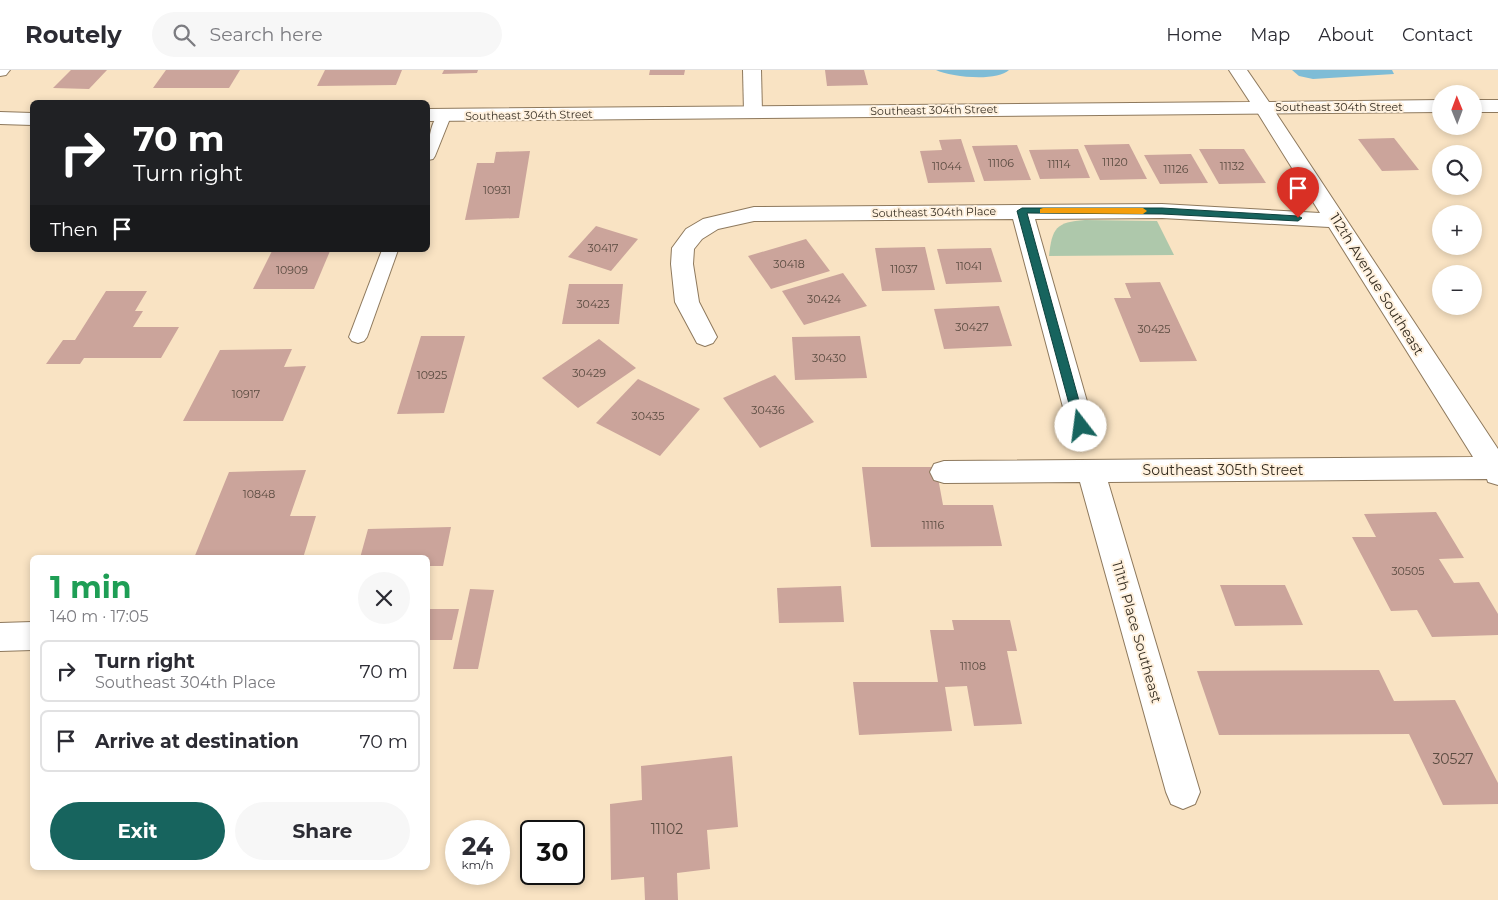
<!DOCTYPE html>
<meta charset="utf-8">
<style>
:root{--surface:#fff;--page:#f7f7f7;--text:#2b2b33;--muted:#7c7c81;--line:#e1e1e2;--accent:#17645e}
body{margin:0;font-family:Montserrat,sans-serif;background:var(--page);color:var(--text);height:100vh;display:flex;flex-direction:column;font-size:19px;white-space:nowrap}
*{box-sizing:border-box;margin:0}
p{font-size:16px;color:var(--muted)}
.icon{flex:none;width:28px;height:28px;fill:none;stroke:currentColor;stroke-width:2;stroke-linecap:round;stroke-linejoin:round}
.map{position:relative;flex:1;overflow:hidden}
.drawer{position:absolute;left:30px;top:485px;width:400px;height:315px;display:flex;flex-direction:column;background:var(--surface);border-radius:8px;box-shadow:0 2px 8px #0003}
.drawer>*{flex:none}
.guide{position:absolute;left:30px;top:30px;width:400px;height:152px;border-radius:8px;box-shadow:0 2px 8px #0003;background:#202124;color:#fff;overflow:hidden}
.needle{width:32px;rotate:359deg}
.tools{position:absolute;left:1432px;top:15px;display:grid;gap:10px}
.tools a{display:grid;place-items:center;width:50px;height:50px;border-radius:50%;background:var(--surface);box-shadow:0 2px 8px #0003;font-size:25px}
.speed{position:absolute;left:445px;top:750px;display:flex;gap:10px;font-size:25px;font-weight:700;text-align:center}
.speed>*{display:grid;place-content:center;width:65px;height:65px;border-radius:50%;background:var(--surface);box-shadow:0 2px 8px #0003;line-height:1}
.speed small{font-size:12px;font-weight:400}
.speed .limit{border:2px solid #111;border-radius:8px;background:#fff;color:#111}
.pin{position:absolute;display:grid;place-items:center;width:42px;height:42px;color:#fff;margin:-51px -21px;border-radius:50% 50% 50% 0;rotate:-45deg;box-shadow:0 0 5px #0007}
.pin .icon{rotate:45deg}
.me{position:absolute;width:55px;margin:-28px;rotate:345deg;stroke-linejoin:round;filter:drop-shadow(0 0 4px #0008)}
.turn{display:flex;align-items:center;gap:18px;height:105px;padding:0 20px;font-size:22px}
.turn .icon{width:65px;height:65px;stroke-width:2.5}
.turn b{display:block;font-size:35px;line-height:42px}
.then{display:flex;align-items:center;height:48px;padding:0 20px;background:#0003;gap:10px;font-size:19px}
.round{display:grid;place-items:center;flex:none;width:52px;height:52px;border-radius:26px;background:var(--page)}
.head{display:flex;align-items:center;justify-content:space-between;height:85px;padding:0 20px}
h1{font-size:30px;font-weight:700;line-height:38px;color:#1e9e55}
.button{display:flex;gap:10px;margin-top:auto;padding:10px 20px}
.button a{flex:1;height:58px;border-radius:30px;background:var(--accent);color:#fff;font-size:20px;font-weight:700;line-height:58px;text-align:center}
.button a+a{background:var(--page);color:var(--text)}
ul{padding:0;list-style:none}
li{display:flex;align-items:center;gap:15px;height:62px;margin:0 10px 8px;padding:0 10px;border:2px solid var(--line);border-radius:8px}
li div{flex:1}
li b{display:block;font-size:19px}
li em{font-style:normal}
header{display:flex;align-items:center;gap:30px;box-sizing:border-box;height:70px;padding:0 25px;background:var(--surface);border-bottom:1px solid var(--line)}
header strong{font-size:24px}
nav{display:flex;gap:28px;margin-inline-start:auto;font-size:18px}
.search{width:350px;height:45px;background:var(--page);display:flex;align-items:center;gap:12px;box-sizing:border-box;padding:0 18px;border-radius:28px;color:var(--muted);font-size:19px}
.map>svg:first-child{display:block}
</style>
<header>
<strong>Routely</strong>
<div class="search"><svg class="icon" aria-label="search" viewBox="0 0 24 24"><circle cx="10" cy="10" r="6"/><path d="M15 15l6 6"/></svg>Search here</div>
<nav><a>Home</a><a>Map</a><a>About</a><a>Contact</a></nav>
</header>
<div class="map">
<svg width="1498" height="830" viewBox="0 0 1498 830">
<rect width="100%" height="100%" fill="#f9e3c3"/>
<!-- green -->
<path fill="#aec8ab" d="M1085 150 1157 151 1174 185 1049 186C1052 158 1056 152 1085 150Z"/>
<!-- water -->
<g fill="#7ebcd6">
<path d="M936 0H1009C997 12 950 7 936 0Z"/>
<polygon points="1292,0 1392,0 1394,4 1313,9 1299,6"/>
</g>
<!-- building -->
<g fill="#cba49b">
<polygon points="71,0 107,0 89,19 53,18"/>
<polygon points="166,0 240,0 229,18 153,18"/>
<polygon points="325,0 402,0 396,15 317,16"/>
<polygon points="444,0 478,0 477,3 442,4"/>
<polygon points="650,0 685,0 684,5 649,5"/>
<polygon points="825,0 864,0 868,15 827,16"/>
<polygon points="1394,68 1419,100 1382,101 1358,69"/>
<polygon points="961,69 975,112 928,113 920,81 942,80 939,70"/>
<polygon points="1129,74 1147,109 1100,110 1084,75"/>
<polygon points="1017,75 1031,110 984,111 972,76"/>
<polygon points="1078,79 1090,108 1040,109 1029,80"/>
<polygon points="1199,79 1244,79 1266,113 1219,114"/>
<polygon points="530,81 519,148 465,150 477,93 494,93 496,82"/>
<polygon points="1191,84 1208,113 1160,114 1144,85"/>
<polygon points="596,156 638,169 611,201 568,187"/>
<polygon points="806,169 830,201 771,219 748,186"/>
<polygon points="925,177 935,220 882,221 875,178"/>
<polygon points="991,178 1002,212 946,214 937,179"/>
<polygon points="272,181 330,181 314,219 253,219"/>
<polygon points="843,203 867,236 804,255 782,221"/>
<polygon points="1160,212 1197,291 1140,292 1114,228 1131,228 1125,213"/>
<polygon points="569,214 623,214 619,254 562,254"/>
<polygon points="106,221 147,221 135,241 143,241 133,257 179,257 161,288 84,288 80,294 46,294 63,270 75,270"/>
<polygon points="999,236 1012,276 944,279 934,239"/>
<polygon points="421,266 465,266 444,343 397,344"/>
<polygon points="860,266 867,308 795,310 792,267"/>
<polygon points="599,269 636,298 578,338 542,308"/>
<polygon points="292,279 284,297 306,296 283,351 183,351 220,280"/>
<polygon points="775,305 814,352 760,378 723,328"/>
<polygon points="638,309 700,339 660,386 596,353"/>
<polygon points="862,397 936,397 943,435 993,435 1002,476 871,477"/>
<polygon points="306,400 290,446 316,446 303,488 194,488 229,402"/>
<polygon points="1436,442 1464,488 1439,489 1454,513 1479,512 1498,544 1498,565 1432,567 1417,540 1391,541 1352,467 1376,467 1364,444"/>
<polygon points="451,457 443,496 428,496 428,488 360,488 368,459"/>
<polygon points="1220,515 1285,515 1303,555 1235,556"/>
<polygon points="841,516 844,552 779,553 777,518"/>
<polygon points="470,519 494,520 478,599 453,599"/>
<polygon points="428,539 459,539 452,570 428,570"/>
<polygon points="952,550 1010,550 1017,581 1007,581 1022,654 974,656 967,616 945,617 952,661 859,665 853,612 938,612 930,560 954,560"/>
<polygon points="1379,600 1394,631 1455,630 1498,713 1498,734 1443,735 1409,664 1219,665 1197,601"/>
<polygon points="732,686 738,757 707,760 710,799 677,803 678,830 645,830 644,807 611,810 610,734 642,730 641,696"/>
</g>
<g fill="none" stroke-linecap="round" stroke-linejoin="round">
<!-- service casing -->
<g stroke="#8e795d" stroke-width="2">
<g id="service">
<path d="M444 42 451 46 435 86 433 89 428 90C428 77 429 46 444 42Z"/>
<polygon points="382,180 398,180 367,267 364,271 358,273 352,271 349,267"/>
</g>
</g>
<!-- minor casing -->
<g stroke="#8e795d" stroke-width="2">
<g id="minor">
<polygon points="0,0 10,0 6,5 0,6"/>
<polygon points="743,0 761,0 762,42 760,46 753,48 746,46 744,42"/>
<polygon points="1263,31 1270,33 1272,37 1498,379 1498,415 1488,412 1487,409 1108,412 1200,722 1195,734 1183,739 1171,734 1166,722 1080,412 944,413 934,410 930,402 934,394 944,391 1473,387 1329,157 1162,148 1035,149 1094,356 1090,363 1081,366 1072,363 1068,356 1013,149 754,151 718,159 702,169 694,179 693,194 699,232 717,267 713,273 705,276 697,273 675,232 671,194 672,178 686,159 703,149 754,137 1162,134 1320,143 1254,37 1256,33"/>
<polygon points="32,552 32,580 0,581 0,553"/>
</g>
</g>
<!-- tertiary casing -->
<g stroke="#8e795d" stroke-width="2">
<g id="tertiary">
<polygon points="1229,0 1247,0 1269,32 1441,30 1441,42 428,51 428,39 1250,32"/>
<rect x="1474" y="30" width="24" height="12"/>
<polygon points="0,42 32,43 32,55 0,54"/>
</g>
</g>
<!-- service -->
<use href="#service" fill="#fff" fill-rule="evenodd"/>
<!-- minor -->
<use href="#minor" fill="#fff" fill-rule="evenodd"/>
<!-- tertiary -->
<use href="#tertiary" fill="#fff" fill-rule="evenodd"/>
</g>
<!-- route -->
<polygon fill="#17645e" stroke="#0f413d" points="1022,138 1162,138 1298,146 1302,148 1298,151 1162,144 1027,143 1086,356 1081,360 1075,356 1017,141"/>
<!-- slow -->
<polygon fill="#f59e0b" points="1043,138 1143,138 1147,141 1143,144 1040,143 1040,139"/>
<g text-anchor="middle" stroke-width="4" stroke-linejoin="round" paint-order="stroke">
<!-- far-street labels -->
<g font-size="11" fill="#352d21" stroke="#fff1de">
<text x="1339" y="41">Southeast 304th Street</text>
<text transform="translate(934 40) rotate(-1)" y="4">Southeast 304th Street</text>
<text transform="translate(529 45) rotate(-1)" y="4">Southeast 304th Street</text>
<text transform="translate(934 142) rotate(-1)" y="4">Southeast 304th Place</text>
</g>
<!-- number labels -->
<g font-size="11" fill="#5a4b40">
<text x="1115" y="96">11120</text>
<text x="1001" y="97">11106</text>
<text x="1059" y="98">11114</text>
<text x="947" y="100">11044</text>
<text x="1232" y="100">11132</text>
<text x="1176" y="103">11126</text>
<text x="497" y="124">10931</text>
<text x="603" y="182">30417</text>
<text x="789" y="198">30418</text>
<text x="969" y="200">11041</text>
<text x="904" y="203">11037</text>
<text x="292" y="204">10909</text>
<text x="824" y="233">30424</text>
<text x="593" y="238">30423</text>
<text x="972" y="261">30427</text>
<text x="1154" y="263">30425</text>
<text x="829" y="292">30430</text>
<text x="589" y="307">30429</text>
<text x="432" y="309">10925</text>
<text x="246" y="328">10917</text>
<text x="768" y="344">30436</text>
<text x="648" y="350">30435</text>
<text x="259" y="428">10848</text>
<text x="933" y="459">11116</text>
<text x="1408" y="505">30505</text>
<text x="973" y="600">11108</text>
</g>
<!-- street labels -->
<g font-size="14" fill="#352d21" stroke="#fff1de">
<text transform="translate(1377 214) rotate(58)" y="5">112th Avenue Southeast</text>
<text x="1223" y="405">Southeast 305th Street</text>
<text transform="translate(1137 562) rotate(74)" y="5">111th Place Southeast</text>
</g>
<!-- near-number labels -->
<g font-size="14" fill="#5a4b40">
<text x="1453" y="694">30527</text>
<text x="667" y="764">11102</text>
</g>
</g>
</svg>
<div class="tools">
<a><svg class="needle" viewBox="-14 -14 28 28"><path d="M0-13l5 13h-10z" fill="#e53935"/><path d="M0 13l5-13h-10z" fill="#7c7c81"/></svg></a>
<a><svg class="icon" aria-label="search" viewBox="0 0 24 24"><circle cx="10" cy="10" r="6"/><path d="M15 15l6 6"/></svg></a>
<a>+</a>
<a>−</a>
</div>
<div class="speed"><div>24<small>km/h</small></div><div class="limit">30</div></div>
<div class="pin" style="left:1298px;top:148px;background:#d93025"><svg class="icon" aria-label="arrive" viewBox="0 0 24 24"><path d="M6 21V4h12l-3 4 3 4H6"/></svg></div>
<svg class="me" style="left:1081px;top:356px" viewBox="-20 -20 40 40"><circle r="19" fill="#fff"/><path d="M0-13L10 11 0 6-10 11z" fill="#17645e"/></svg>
<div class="guide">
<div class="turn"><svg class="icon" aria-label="right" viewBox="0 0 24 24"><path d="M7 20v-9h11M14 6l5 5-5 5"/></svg><div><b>70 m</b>Turn right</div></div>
<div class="then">Then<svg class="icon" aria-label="arrive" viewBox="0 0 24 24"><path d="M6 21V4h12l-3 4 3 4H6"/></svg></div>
</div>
<section class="drawer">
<div class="head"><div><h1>1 min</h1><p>140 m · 17:05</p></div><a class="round"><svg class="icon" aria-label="close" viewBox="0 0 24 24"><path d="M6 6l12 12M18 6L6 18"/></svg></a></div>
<ul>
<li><svg class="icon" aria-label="right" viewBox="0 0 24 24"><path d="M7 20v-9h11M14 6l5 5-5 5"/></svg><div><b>Turn right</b><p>Southeast 304th Place</p></div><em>70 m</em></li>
<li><svg class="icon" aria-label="arrive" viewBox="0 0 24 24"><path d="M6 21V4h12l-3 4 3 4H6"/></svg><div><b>Arrive at destination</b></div><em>70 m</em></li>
</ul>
<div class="button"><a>Exit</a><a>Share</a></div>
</section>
</div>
